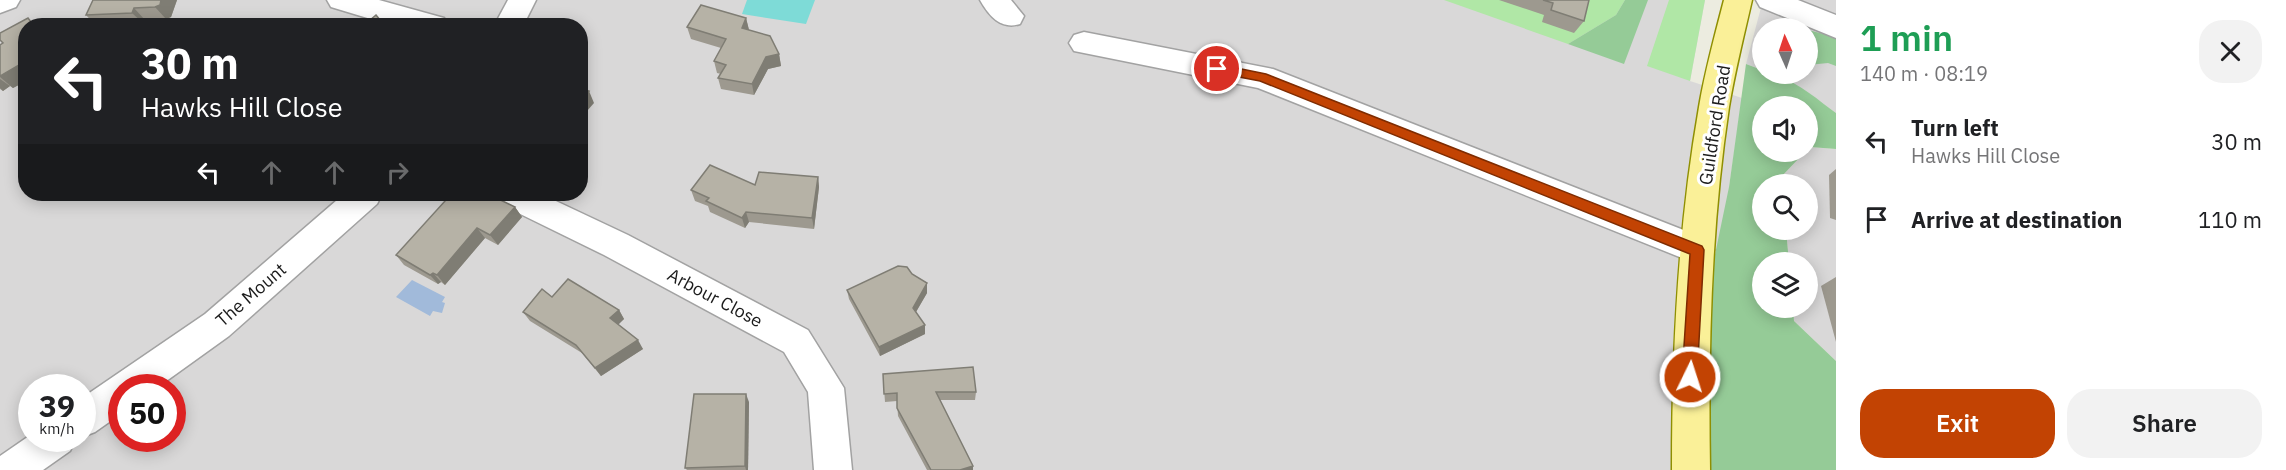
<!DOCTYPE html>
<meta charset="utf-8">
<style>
:root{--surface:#fff;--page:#f2f2f2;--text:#202124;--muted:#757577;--accent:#c24303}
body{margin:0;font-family:"IBM Plex Sans",sans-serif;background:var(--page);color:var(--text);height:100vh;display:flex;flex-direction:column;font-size:22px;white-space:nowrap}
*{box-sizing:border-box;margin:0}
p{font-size:20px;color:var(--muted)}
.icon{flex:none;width:33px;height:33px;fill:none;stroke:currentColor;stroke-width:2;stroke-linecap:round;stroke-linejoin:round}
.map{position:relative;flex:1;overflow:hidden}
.drawer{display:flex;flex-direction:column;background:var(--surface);width:450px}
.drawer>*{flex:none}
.hud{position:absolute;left:18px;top:18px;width:570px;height:183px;border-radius:24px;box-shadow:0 3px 15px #0003;background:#202124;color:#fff;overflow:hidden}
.needle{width:39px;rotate:357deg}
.buttons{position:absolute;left:1752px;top:18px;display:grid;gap:12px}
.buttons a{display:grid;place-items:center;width:66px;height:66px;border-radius:50%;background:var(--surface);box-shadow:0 3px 15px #0003;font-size:30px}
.speed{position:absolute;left:18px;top:374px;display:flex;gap:12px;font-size:30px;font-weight:700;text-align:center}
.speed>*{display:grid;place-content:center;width:78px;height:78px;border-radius:50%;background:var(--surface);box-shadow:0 3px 15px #0003;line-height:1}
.speed small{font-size:15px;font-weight:400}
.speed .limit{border:9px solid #d22;background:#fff;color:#111}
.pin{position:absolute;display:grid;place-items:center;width:51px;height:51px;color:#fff;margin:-26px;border:3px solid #fff;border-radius:50%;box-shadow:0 2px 6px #0007}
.me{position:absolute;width:66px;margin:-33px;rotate:4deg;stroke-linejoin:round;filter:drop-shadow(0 0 4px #0008)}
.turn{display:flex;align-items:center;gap:21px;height:126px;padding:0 24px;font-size:27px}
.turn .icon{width:78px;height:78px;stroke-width:2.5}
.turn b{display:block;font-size:42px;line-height:51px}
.lanes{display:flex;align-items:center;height:57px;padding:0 24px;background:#0003;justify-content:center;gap:30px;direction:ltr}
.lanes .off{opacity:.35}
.round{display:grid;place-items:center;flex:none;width:63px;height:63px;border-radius:24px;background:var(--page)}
.overview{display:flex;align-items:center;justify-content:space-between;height:102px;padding:0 24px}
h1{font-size:36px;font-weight:600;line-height:45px;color:#1e9e55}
.primary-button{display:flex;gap:12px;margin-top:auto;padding:12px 24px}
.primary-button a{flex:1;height:69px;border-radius:24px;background:var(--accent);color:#fff;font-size:24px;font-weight:600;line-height:69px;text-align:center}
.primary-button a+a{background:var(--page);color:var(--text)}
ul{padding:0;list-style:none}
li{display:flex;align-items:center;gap:18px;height:78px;padding:0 24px}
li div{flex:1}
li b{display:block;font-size:22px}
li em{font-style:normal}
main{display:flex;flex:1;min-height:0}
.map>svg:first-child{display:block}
</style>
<main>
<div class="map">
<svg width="1836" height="470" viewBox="0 0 1836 470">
<rect width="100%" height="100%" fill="#ecece0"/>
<!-- residential -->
<g fill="#d9d8d8" fill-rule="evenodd">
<path d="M0 0H1705L1690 81 1742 98 1729 187 1707 470H0ZM26 26H580V194H26ZM32 387H82V438H32ZM122 387H172V438H122Z"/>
<polygon points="1763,0 1836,0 1836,113 1787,80 1771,74 1808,74 1808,28 1762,28 1762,70 1746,64"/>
<polygon points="1810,147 1836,149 1836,361 1794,321 1793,308 1808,308 1808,262 1789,262 1786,230 1808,230 1808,184 1782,184 1781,177"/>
</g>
<!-- grass -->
<g fill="#b0e7a6">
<polygon points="1444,0 1625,0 1616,15 1568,44"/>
<polygon points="1669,0 1705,0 1690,81 1647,66"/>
</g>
<!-- forest -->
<g fill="#95cb97">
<polygon points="1625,0 1648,0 1624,64 1568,44 1616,15"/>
<polygon points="1808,30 1836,37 1836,66 1828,63 1808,65"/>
<path d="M1746 64 1762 70V74C1790 74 1815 98 1836 113V149L1810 147 1808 149V106H1762V152H1805L1781 177 1782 184H1762V230H1786L1789 262H1762V308H1793L1794 321 1836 361V470H1707V293L1729 187Z"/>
</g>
<!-- pitch -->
<polygon fill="#7edbd7" points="747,0 815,0 806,24 742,14"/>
<!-- water -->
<polygon fill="#a1bada" points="412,280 445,297 442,302 445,303 442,313 433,311 430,316 396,297"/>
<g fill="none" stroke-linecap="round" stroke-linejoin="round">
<!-- minor casing -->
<g stroke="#a2a2a2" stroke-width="3">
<g id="minor">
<polygon points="0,0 20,0 16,7 0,13"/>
<polygon points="327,0 379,0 444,18 448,26 394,26 331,7"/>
<polygon points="508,0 536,0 523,26 494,26"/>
<path d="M980 0H1011L1024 16 1020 24C1001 30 989 16 980 0Z"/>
<polygon points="1756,0 1798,0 1836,15 1836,38 1760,7"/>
<polygon points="1084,32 1273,69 1709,240 1714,250 1709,260 1697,264 1258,88 1074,51 1069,43 1074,35"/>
<polygon points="344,194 382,194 377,204 229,336 158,387 122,387 122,413 95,432 82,437 82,398 205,314"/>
<polygon points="495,194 541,194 628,235 808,330 844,388 852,470 814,470 808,392 784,352 604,255 500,204"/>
<polygon points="32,434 32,438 76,438 70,451 43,470 0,470 0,456"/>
</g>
</g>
<!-- major casing -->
<g stroke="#8f8f02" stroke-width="3">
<path id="major" d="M1724 0H1752C1744 35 1735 71 1729 107 1711 227 1708 349 1710 470H1672C1672 348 1678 227 1699 107 1705 71 1715 35 1724 0Z"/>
</g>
<!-- minor -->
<use href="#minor" fill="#fff" fill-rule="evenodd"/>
<!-- major -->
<use href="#major" fill="#faf098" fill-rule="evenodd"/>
</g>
<!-- wall -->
<g fill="#9d998f">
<polygon points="93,0 177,0 171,17 166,19 145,20 144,24 126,26 96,26 86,15"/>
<polygon points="1499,0 1589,0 1584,21 1574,33 1542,22 1544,15"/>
<polygon points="28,18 35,26 26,26 26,81 13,88 10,86 3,91 0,89 0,45 3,43 0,40 0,33"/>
<polygon points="746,18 749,30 779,54 781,66 768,69 754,95 721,89 718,78 721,74 717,73 714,61 721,48 691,39 687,27"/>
<polygon points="1836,169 1836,220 1830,218 1829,175"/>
<polygon points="818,177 819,187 814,229 749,222 745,228 710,212 708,206 695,201 691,190 755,185"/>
<polygon points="482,196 492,196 515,207 522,217 498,245 485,238 445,285 441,282 438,284 404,265 396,255"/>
<polygon points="1836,277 1836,342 1821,286"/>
<polygon points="847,290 927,293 916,312 925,334 880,356 849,299"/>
<polygon points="552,297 619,310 624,319 618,324 643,349 601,376 582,353 530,321 523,312"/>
<polygon points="883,374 976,392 975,400 940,400 973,470 927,470 898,416 897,401 885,402"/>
<polygon points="749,402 748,470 687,470 685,468"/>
</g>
<!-- shaded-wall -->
<g fill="#7f7d74">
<polygon points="161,0 177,0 171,17 166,19 155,7"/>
<polygon points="134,8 145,20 144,24 132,13"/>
<polygon points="746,18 749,30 742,28"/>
<polygon points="779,54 781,66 768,69 754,95 752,84 766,57"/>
<polygon points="26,61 26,81 13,88 0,77 0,76"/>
<polygon points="0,79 10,86 3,91 0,88"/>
<polygon points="589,91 594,103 580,119 580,102"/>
<polygon points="818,177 819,187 814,229 812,218"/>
<polygon points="515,207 522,217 498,245 490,235"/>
<polygon points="746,212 749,222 745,228 742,218"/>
<polygon points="477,228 485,238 445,285 437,275"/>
<polygon points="433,273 441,282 438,284 430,275"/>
<polygon points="927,283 927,293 913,317 913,308"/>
<polygon points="619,310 624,319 616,327 610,318"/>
<polygon points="925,325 925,334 880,356 879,347"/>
<polygon points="638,340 643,349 601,376 595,368"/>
<polygon points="746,394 749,402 748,470 746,470 745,466"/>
<polygon points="973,466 973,470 960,470"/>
</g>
<!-- building -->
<g fill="#b6b2a6" stroke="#7f7d74" stroke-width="1.5">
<polygon points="93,0 161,0 160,5 155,7 134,8 132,13 86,15"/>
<polygon points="1543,0 1589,0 1584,21 1551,10 1553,3"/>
<polygon points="701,5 746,18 742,28 770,36 779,54 766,57 752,84 718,78 726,65 714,61 726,39 687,27"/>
<polygon points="376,15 385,26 363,26"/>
<polygon points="28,18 34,26 26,26 26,61 0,76 0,45 3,43 0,40 0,33"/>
<polygon points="580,88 589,91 580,102"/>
<polygon points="710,165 755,185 759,172 818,177 812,218 746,212 742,218 706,201 709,198 691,190"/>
<polygon points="455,194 478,194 482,196 483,194 490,194 492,196 515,207 490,235 477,228 437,275 433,273 430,275 396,255 445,201"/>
<polygon points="898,266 907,267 912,274 927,283 913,308 925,325 879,347 847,290"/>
<polygon points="568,279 619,310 610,318 638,340 595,368 576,345 523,312 542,289 552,297"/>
<polygon points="973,367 976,392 936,392 973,466 960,470 931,470 897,408 897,393 884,394 883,374"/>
<polygon points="694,394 746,394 745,466 685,468"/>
</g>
<!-- route -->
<polygon fill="#c24303" stroke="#7e2c02" stroke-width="1.5" points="1217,64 1266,74 1702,246 1704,250 1697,377 1695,382 1690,384 1684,382 1682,377 1690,254 1260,81 1213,72 1211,69"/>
<g text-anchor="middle" stroke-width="6" stroke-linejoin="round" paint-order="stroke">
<!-- street labels -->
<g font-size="18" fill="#1b1b1b" stroke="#fff">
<text transform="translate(1715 125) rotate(-81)" y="6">Guildford Road</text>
<text transform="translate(251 295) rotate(-41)" y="6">The Mount</text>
<text transform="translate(715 298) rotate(28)" y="6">Arbour Close</text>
</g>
</g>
</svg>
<div class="buttons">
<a><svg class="needle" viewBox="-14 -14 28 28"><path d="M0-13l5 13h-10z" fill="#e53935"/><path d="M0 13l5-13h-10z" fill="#757577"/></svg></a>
<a><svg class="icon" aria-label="sound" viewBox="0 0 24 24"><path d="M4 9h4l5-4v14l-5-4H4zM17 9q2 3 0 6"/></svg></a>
<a><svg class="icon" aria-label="search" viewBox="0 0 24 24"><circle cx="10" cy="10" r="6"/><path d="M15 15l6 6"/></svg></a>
<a><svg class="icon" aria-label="layers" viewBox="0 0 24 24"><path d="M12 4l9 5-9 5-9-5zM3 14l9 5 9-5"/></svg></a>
</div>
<div class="speed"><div>39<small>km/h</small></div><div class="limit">50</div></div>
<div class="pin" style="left:1217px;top:69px;background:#d93025"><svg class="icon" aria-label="arrive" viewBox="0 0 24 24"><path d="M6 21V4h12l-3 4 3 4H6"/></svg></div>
<svg class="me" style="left:1690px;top:377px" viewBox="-20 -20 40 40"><circle r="17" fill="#c24303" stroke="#fff" stroke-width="3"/><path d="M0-11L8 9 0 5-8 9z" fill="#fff"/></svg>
<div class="hud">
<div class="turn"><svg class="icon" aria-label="left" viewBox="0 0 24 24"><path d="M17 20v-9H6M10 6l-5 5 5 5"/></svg><div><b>30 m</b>Hawks Hill Close</div></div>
<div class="lanes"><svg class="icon" aria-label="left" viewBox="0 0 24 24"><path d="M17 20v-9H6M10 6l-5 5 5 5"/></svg><svg class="icon off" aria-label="ahead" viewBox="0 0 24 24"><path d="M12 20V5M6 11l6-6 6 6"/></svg><svg class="icon off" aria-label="ahead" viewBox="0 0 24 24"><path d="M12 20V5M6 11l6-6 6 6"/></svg><svg class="icon off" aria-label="right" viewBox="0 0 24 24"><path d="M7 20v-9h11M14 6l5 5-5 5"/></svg></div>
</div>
</div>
<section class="drawer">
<div class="overview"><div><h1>1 min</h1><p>140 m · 08:19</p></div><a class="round"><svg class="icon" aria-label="close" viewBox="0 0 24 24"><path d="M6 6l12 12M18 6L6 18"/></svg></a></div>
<ul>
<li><svg class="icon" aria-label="left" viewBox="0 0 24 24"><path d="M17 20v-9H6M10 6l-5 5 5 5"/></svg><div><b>Turn left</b><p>Hawks Hill Close</p></div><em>30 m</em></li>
<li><svg class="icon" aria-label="arrive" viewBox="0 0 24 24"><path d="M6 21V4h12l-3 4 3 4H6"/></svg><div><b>Arrive at destination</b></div><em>110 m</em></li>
</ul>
<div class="primary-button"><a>Exit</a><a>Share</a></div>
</section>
</main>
